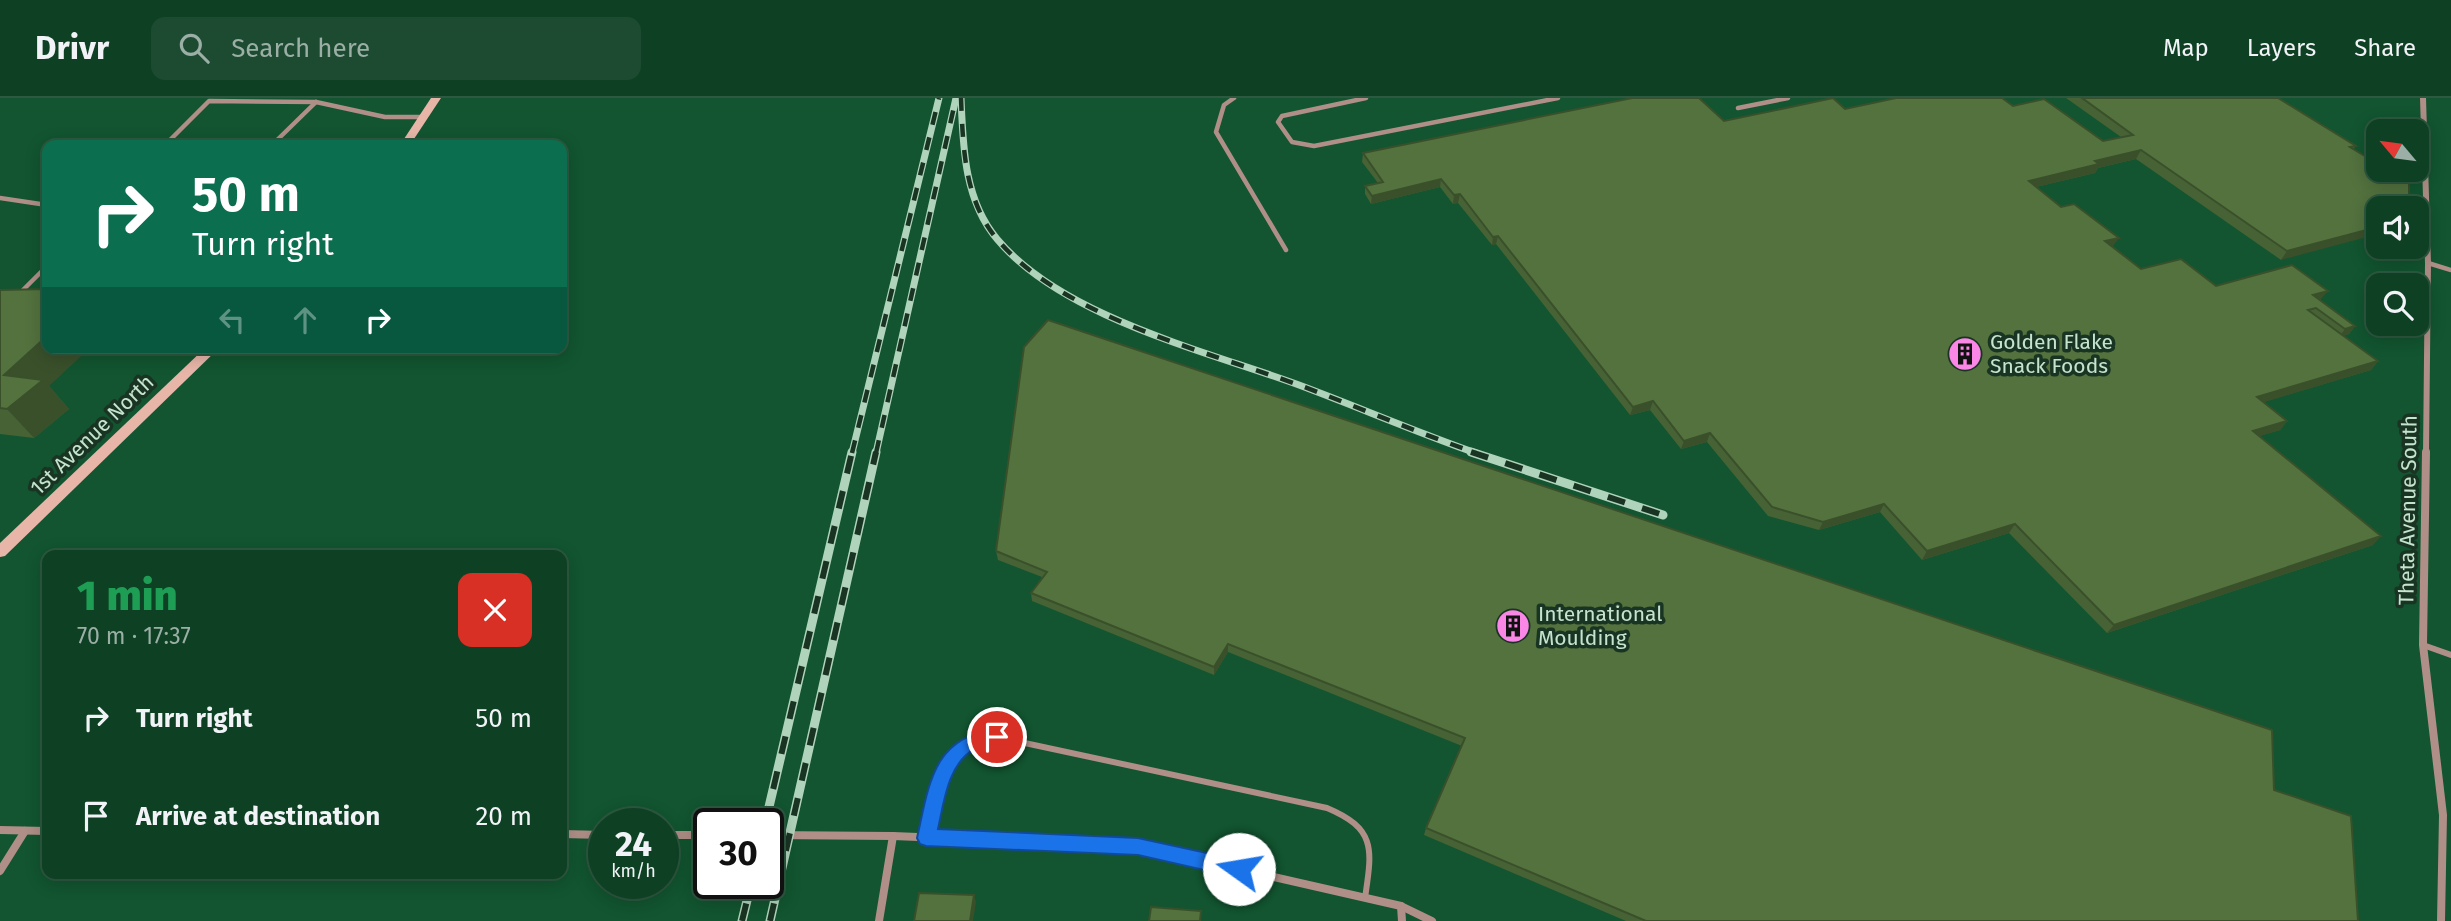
<!DOCTYPE html>
<meta charset="utf-8">
<style>
:root{--surface:#0e4024;--page:#1c4b31;--text:#f1f3f6;--muted:#9bafa6;--line:#2e5941}
body{margin:0;font-family:"Fira Sans",sans-serif;background:var(--page);color:var(--text);height:100vh;display:flex;flex-direction:column;font-size:26px;white-space:nowrap}
*{box-sizing:border-box;margin:0}
p{font-size:23px;color:var(--muted)}
.icon{flex:none;width:38px;height:38px;fill:none;stroke:currentColor;stroke-width:2;stroke-linecap:round;stroke-linejoin:round}
.map{position:relative;flex:1;overflow:hidden}
.side{position:absolute;left:42px;top:452px;width:525px;height:329px;display:flex;flex-direction:column;background:var(--surface);border-radius:14px;box-shadow:0 4px 18px #0003,0 0 0 2px var(--line)}
.side>*{flex:none}
.hud{position:absolute;left:42px;top:42px;width:525px;height:214px;border-radius:14px;box-shadow:0 4px 18px #0003,0 0 0 2px var(--line);background:#0b6e4f;color:#fff;overflow:hidden}
.needle{width:46px;rotate:299deg}
.tools{position:absolute;left:2366px;top:21px;display:grid;gap:14px}
.tools a{display:grid;place-items:center;width:63px;height:63px;border-radius:14px;background:var(--surface);box-shadow:0 4px 18px #0003,0 0 0 2px var(--line);font-size:35px}
.speed{position:absolute;left:588px;top:710px;display:flex;gap:14px;font-size:35px;font-weight:700;text-align:center}
.speed>*{display:grid;place-content:center;width:91px;height:91px;border-radius:50%;background:var(--surface);box-shadow:0 4px 18px #0003,0 0 0 2px var(--line);line-height:1}
.speed small{font-size:18px;font-weight:400}
.speed .limit{border:4px solid #111;border-radius:10px;background:#fff;color:#111}
.pin{position:absolute;display:grid;place-items:center;width:60px;height:60px;color:#fff;margin:-30px;border:4px solid #fff;border-radius:50%;box-shadow:0 2px 7px #0007}
.me{position:absolute;width:77px;margin:-38px;rotate:283deg;stroke-linejoin:round;filter:drop-shadow(0 0 5px #0008)}
.turn{display:flex;align-items:center;gap:24px;height:147px;padding:0 35px;font-size:32px}
.turn .icon{width:91px;height:91px;stroke-width:2.5}
.turn b{display:block;font-size:49px;line-height:60px}
.lanes{display:flex;align-items:center;height:66px;padding:0 35px;background:#0003;justify-content:center;gap:35px;direction:ltr}
.lanes .off{opacity:.35}
.round{display:grid;place-items:center;flex:none;width:74px;height:74px;border-radius:14px;background:var(--page)}
.summary{display:flex;align-items:center;justify-content:space-between;height:119px;padding:0 35px}
h1{font-size:42px;font-weight:800;line-height:52px;color:#1e9e55}
ul{padding:0;list-style:none}
li{display:flex;align-items:center;gap:21px;height:98px;padding:0 35px}
li div{flex:1}
li b{display:block;font-size:26px}
li em{font-style:normal}
header{display:flex;align-items:center;gap:42px;box-sizing:border-box;height:98px;padding:0 35px;background:var(--surface);border-bottom:2px solid var(--line)}
header strong{font-size:33px}
nav{display:flex;gap:38px;margin-inline-start:auto;font-size:24px}
.search{width:490px;height:63px;background:var(--page);display:flex;align-items:center;gap:18px;box-sizing:border-box;padding:0 24px;border-radius:14px;color:var(--muted);font-size:26px}
.map>svg:first-child{display:block}
</style>
<header>
<strong>Drivr</strong>
<div class="search"><svg class="icon" aria-label="search" viewBox="0 0 24 24"><circle cx="10" cy="10" r="6"/><path d="M15 15l6 6"/></svg>Search here</div>
<nav><a>Map</a><a>Layers</a><a>Share</a></nav>
</header>
<div class="map">
<svg width="2451" height="823" viewBox="0 0 2451 823">
<rect width="100%" height="100%" fill="#125530"/>
<g fill="none" stroke-linecap="round" stroke-linejoin="round">
<!-- lane-far1 -->
<g stroke="#af8f87" stroke-width="4.5">
<polyline points="1234,0 1224,7 1216,34 1286,152"/>
<polyline points="1366,0 1282,18 1278,24 1292,44 1314,48 1558,0"/>
<polyline points="1738,10 1788,0"/>
<polyline points="165,47 209,3 316,4 385,19 423,19"/>
<polyline points="272,47 316,4"/>
<polyline points="0,100 47,107"/>
<polyline points="2428,165 2451,172"/>
<polyline points="18,197 47,168"/>
</g>
<!-- lane -->
<g stroke="#af8f87" stroke-width="6">
<polyline points="2423,547 2451,557"/>
<path d="M926 739C937 689 940 651 997 639L1327 710C1377 731 1372 752 1365 800"/>
</g>
<!-- street-far1 -->
<polyline stroke="#af8f87" stroke-width="6" points="2423,0 2428,165 2426,355"/>
<!-- street -->
<g stroke="#af8f87" stroke-width="8">
<polyline points="2426,354 2423,547 2443,717 2441,823"/>
<polyline points="0,732 47,733"/>
<polyline points="562,736 604,737"/>
<polyline points="663,737 709,737"/>
<polyline points="768,737 893,738 1138,748 1401,808 1432,823"/>
<polyline points="0,773 25,733"/>
<polyline points="1401,808 1402,823"/>
<polyline points="879,823 893,738"/>
</g>
<!-- secondary -->
<g fill="#e8b6a9" fill-rule="evenodd">
<polygon points="431,0 441,0 410,47 400,47"/>
<polygon points="205,250 219,250 5,458 0,459 0,445"/>
</g>
<!-- rail-far1 casing -->
<g stroke="#b0d3bb" stroke-width="7">
<g id="rail-far1">
<path d="M961 0C963 48 964 102 997 141 1062 219 1206 253 1299 287 1358 309 1416 334 1476 355"/>
<polyline points="852,355 939,0"/>
<polyline points="876,355 956,0"/>
</g>
</g>
<!-- rail casing -->
<g stroke="#b0d3bb" stroke-width="9">
<g id="rail">
<polyline points="1471,354 1663,417"/>
<polyline points="765,726 852,354"/>
<polyline points="742,823 751,786"/>
<polyline points="770,823 876,354"/>
</g>
</g>
<!-- rail-far1 -->
<use href="#rail-far1" stroke="#1a3423" stroke-width="4.5" stroke-dasharray="13" stroke-linecap="butt"/>
<!-- rail -->
<use href="#rail" stroke="#1a3423" stroke-width="6" stroke-dasharray="18" stroke-linecap="butt"/>
</g>
<!-- wall -->
<g fill="#476235">
<polygon points="2066,0 2278,0 2356,48 2353,51 2378,66 2281,162 2136,61 2098,70 2095,75 2036,89 2113,148 2112,149 2141,171 2216,188 2321,201 2319,202 2355,228 2349,236 2343,238 2378,263 2371,272 2263,304 2287,323 2280,332 2259,338 2373,447 2107,535 2009,435 1922,462 1880,414 1819,432 1768,418 1707,344 1681,351 1650,312 1630,317 1496,146 1492,147 1458,105 1453,106 1440,89 1371,106 1365,96 1365,88 1378,85 1362,64 1363,55 1724,23 1845,11 2013,8 2103,43 2121,39"/>
<polygon points="0,192 49,288 69,311 34,340 0,336"/>
<polygon points="996,453 2274,692 2358,823 1626,823 1424,737 1426,730 1462,648 1228,554 1214,577 1032,503 1031,495 1042,479 998,462"/>
</g>
<!-- shaded-wall -->
<g fill="#3a502b">
<polygon points="2141,52 2136,61 2098,70 2095,75 2024,92 2029,83 2095,63"/>
<polygon points="1441,81 1440,89 1371,106 1372,98"/>
<polygon points="1460,96 1458,105 1453,106 1454,97"/>
<polygon points="2378,129 2378,136 2281,162 2287,153"/>
<polygon points="1498,138 1496,146 1492,147 1493,139"/>
<polygon points="2119,140 2113,148 2100,152 2105,143"/>
<polygon points="2328,193 2321,201 2306,205 2313,197"/>
<polygon points="2355,228 2349,236 2339,239 2345,231"/>
<polygon points="47,238 47,250 90,250 49,288 69,311 34,340 7,311 4,277"/>
<polygon points="2378,263 2371,272 2251,308 2257,299"/>
<polygon points="1653,303 1650,312 1630,317 1633,309"/>
<polygon points="2287,323 2280,332 2247,342 2253,333"/>
<polygon points="1710,335 1707,344 1681,351 1684,343"/>
<polygon points="1884,406 1880,414 1819,432 1823,424"/>
<polygon points="2015,426 2009,435 1922,462 1927,453"/>
<polygon points="2381,438 2373,447 2107,535 2114,527"/>
<polygon points="1228,546 1228,554 1214,577 1214,569"/>
<polygon points="974,797 976,804 973,823 970,823"/>
</g>
<!-- building -->
<g fill="#53723e" stroke="#3a502b" stroke-width="2">
<polygon points="1632,0 1699,0 1724,23 1833,0 1845,11 1896,0 2002,0 2013,8 2044,1 2103,43 2133,37 2082,0 2278,0 2356,48 2350,49 2378,66 2378,72 2387,72 2409,85 2409,110 2378,110 2378,129 2287,153 2141,52 2095,63 2099,66 2029,83 2061,109 2074,106 2119,140 2105,143 2141,171 2181,161 2216,188 2292,167 2328,193 2313,197 2355,228 2345,231 2316,210 2308,212 2378,263 2257,299 2287,323 2253,333 2381,438 2114,527 2015,426 1927,453 1884,406 1823,424 1772,409 1710,335 1684,343 1653,303 1633,309 1498,138 1493,139 1460,96 1454,97 1441,81 1372,98 1365,88 1383,84 1363,55"/>
<polygon points="268,45 294,47 266,47"/>
<polygon points="47,191 47,238 4,277 43,282 7,311 0,310 0,192"/>
<polygon points="1048,222 2272,632 2274,692 2351,718 2358,823 1646,823 1426,730 1465,640 1228,546 1214,569 1031,495 1047,474 996,453 1024,249"/>
<polygon points="919,795 974,797 970,823 914,823"/>
<polygon points="1151,809 1201,813 1200,823 1149,823"/>
</g>
<!-- route -->
<path fill="#1a73e8" stroke="#114b97" stroke-width="2" d="M997 631 1003 634 1006 639 1003 645C994 648 984 647 975 651 948 665 944 704 938 731L1138 740 1239 762 1246 765 1249 771 1246 778 1239 780 1138 757 926 748 920 746 917 740C929 686 933 638 997 631Z"/>
<!-- icons -->
<defs>
<g id="building-disc" transform="scale(1.75)"><circle r="9.5" fill="#fa87e6" stroke="#1a3423"/><path d="M-4-6H4V6H1V3H-1V6H-4ZM-2.5-4.3h1.7v1.8h-1.7ZM.8-4.3h1.7v1.8H.8ZM-2.5-1h1.7V.8h-1.7ZM.8-1h1.7V.8H.8Z" fill="#111"/></g>
</defs>
<g fill-rule="evenodd">
<use href="#building-disc" x="1965" y="256"/>
<use href="#building-disc" x="1513" y="528"/>
</g>
<g text-anchor="middle" stroke-width="7" stroke-linejoin="round" paint-order="stroke">
<!-- poi labels -->
<g font-size="21" fill="#c5e4ce" stroke="#1a3423" text-anchor="start">
<text x="1990" y="251">Golden Flake<tspan x="1990" dy="24">Snack Foods</tspan></text>
<text x="1538" y="523">International<tspan x="1538" dy="24">Moulding</tspan></text>
</g>
<!-- street labels -->
<g font-size="21" fill="#c5e4ce" stroke="#1a3423">
<text transform="translate(92 337) rotate(-44)" y="7">1st Avenue North</text>
<text transform="translate(2408 412) rotate(-89)" y="7">Theta Avenue South</text>
</g>
</g>
</svg>
<div class="tools">
<a><svg class="needle" viewBox="-14 -14 28 28"><path d="M0-13l5 13h-10z" fill="#e53935"/><path d="M0 13l5-13h-10z" fill="#9bafa6"/></svg></a>
<a><svg class="icon" aria-label="sound" viewBox="0 0 24 24"><path d="M4 9h4l5-4v14l-5-4H4zM17 9q2 3 0 6"/></svg></a>
<a><svg class="icon" aria-label="search" viewBox="0 0 24 24"><circle cx="10" cy="10" r="6"/><path d="M15 15l6 6"/></svg></a>
</div>
<div class="speed"><div>24<small>km/h</small></div><div class="limit">30</div></div>
<div class="pin" style="left:997px;top:639px;background:#d93025"><svg class="icon" aria-label="arrive" viewBox="0 0 24 24"><path d="M6 21V4h12l-3 4 3 4H6"/></svg></div>
<svg class="me" style="left:1239px;top:771px" viewBox="-20 -20 40 40"><circle r="19" fill="#fff"/><path d="M0-13L10 11 0 6-10 11z" fill="#1a73e8"/></svg>
<div class="hud">
<div class="turn"><svg class="icon" aria-label="right" viewBox="0 0 24 24"><path d="M7 20v-9h11M14 6l5 5-5 5"/></svg><div><b>50 m</b>Turn right</div></div>
<div class="lanes"><svg class="icon off" aria-label="left" viewBox="0 0 24 24"><path d="M17 20v-9H6M10 6l-5 5 5 5"/></svg><svg class="icon off" aria-label="ahead" viewBox="0 0 24 24"><path d="M12 20V5M6 11l6-6 6 6"/></svg><svg class="icon" aria-label="right" viewBox="0 0 24 24"><path d="M7 20v-9h11M14 6l5 5-5 5"/></svg></div>
</div>
<section class="side">
<div class="summary"><div><h1>1 min</h1><p>70 m · 17:37</p></div><a class="round" style="background:#d93025;color:#fff"><svg class="icon" aria-label="close" viewBox="0 0 24 24"><path d="M6 6l12 12M18 6L6 18"/></svg></a></div>
<ul>
<li><svg class="icon" aria-label="right" viewBox="0 0 24 24"><path d="M7 20v-9h11M14 6l5 5-5 5"/></svg><div><b>Turn right</b></div><em>50 m</em></li>
<li><svg class="icon" aria-label="arrive" viewBox="0 0 24 24"><path d="M6 21V4h12l-3 4 3 4H6"/></svg><div><b>Arrive at destination</b></div><em>20 m</em></li>
</ul>
</section>
</div>
